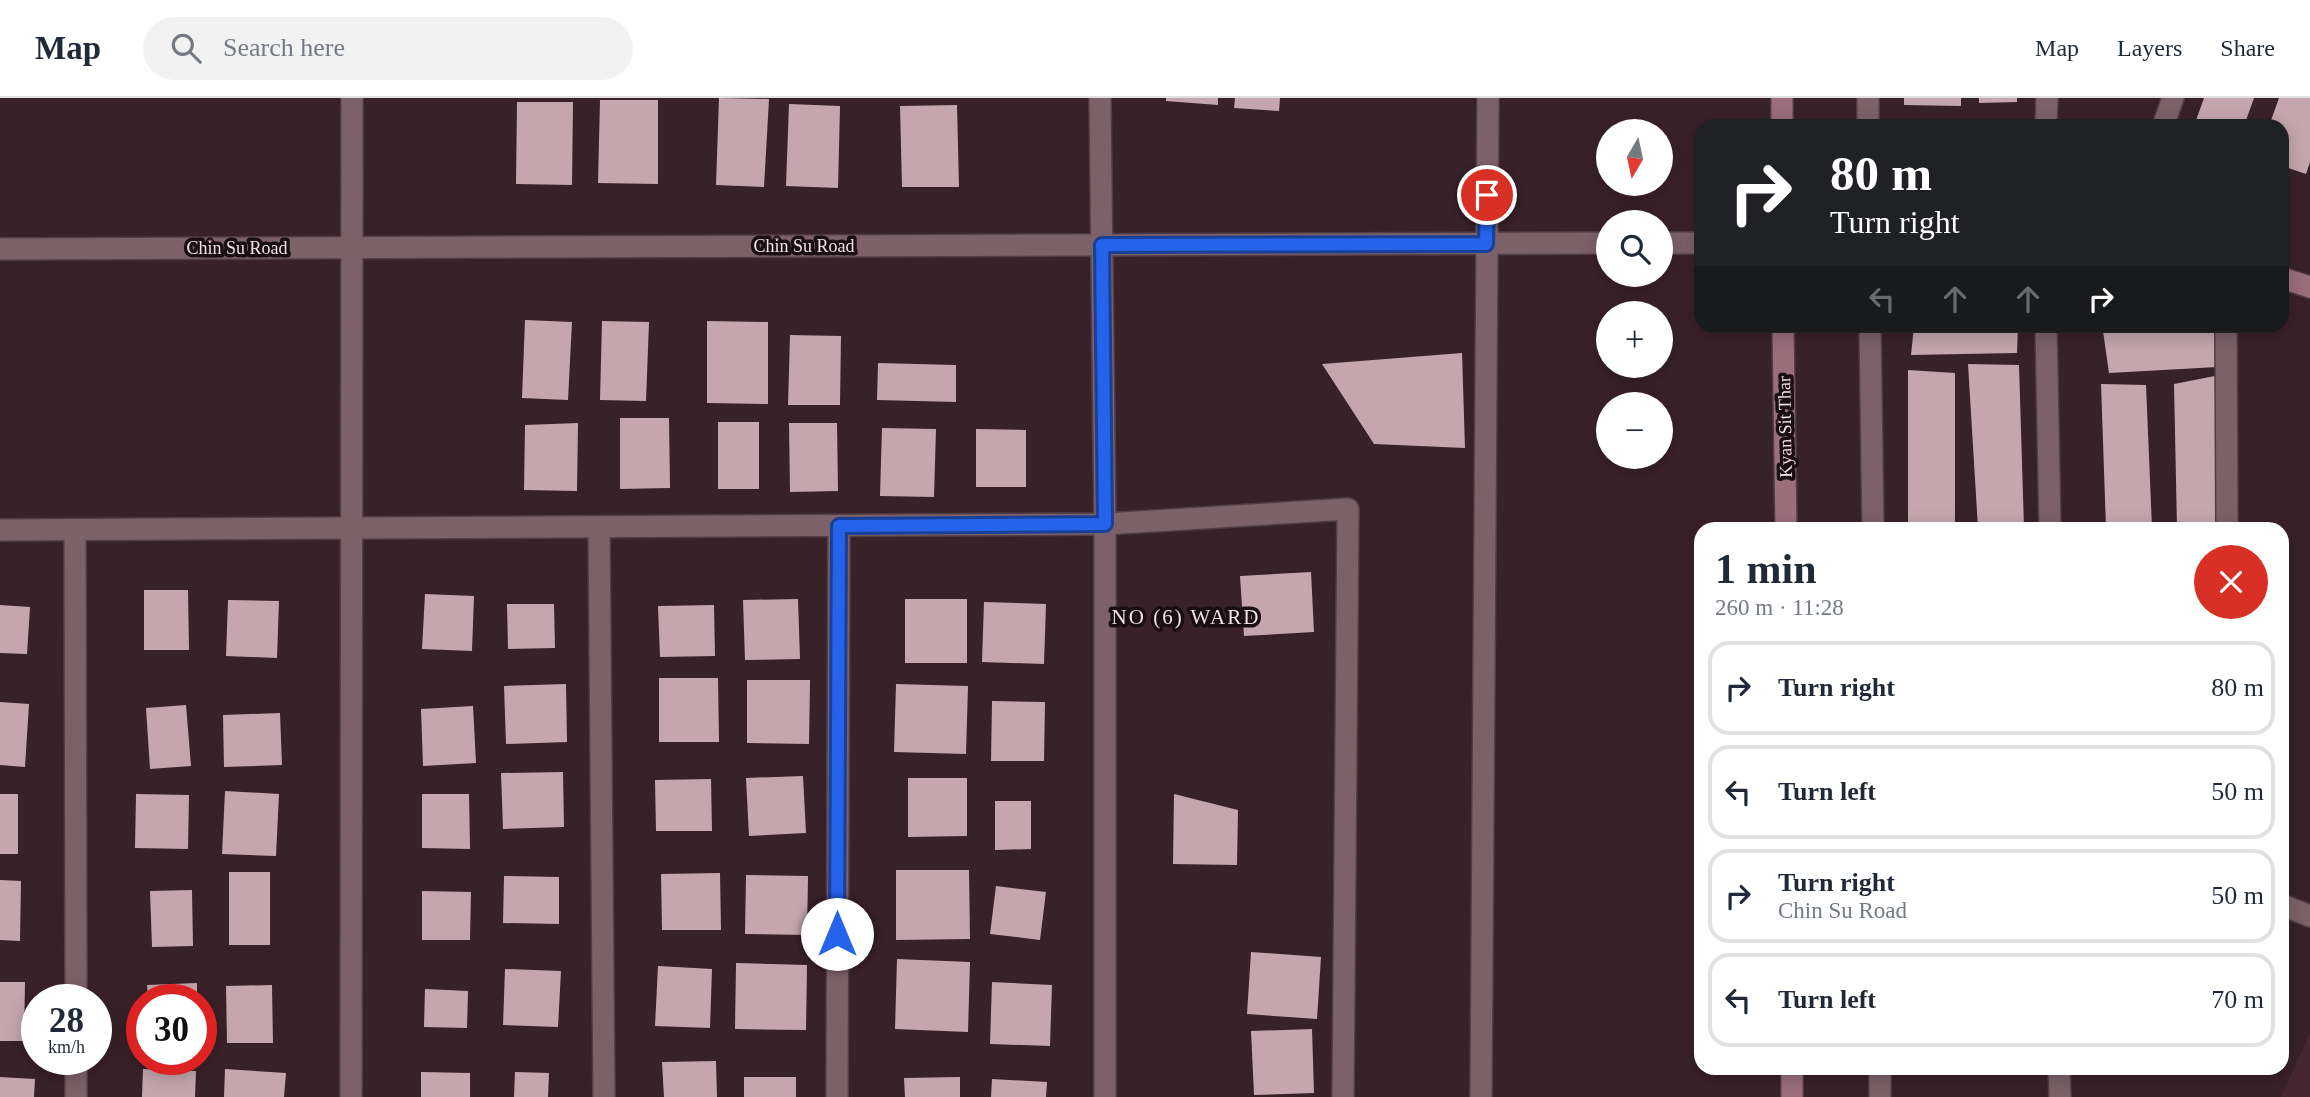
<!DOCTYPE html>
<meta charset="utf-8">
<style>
:root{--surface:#fff;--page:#f2f2f3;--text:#1f2937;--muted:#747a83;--line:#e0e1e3}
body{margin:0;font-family:"Times New Roman",serif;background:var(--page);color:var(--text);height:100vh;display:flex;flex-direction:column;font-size:26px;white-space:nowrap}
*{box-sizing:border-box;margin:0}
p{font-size:23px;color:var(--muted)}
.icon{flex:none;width:38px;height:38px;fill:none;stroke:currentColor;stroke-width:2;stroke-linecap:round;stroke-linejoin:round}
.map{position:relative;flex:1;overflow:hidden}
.sheet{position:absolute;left:1694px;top:424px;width:595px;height:553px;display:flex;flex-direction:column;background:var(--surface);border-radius:21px;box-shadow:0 4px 18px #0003}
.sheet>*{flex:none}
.top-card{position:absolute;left:1694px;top:21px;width:595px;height:214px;border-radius:21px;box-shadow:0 4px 18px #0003;background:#202124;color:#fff;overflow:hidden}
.needle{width:46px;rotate:189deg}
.fabs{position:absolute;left:1596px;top:21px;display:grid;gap:14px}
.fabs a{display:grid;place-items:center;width:77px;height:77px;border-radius:50%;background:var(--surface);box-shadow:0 4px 18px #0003;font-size:35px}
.speed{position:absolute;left:21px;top:886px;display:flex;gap:14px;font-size:35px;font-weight:700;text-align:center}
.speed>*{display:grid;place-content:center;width:91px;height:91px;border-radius:50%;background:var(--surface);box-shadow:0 4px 18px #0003;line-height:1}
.speed small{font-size:18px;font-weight:400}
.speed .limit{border:10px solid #d22;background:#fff;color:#111}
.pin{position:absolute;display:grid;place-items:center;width:60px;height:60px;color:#fff;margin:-30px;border:4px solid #fff;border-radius:50%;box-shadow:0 2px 7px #0007}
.me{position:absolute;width:77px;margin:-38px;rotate:0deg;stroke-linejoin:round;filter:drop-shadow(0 0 5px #0008)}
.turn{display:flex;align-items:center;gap:24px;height:147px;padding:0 21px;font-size:32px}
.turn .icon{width:91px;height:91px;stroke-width:2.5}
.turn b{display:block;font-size:49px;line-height:60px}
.lanes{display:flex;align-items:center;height:66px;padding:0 21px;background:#0003;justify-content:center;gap:35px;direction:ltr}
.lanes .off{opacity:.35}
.round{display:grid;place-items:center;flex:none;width:74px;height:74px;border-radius:37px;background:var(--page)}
.headline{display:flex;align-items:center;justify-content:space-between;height:119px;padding:0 21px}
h1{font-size:42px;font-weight:700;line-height:52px}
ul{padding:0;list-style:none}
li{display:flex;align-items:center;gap:21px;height:94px;margin:0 14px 10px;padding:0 7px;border:4px solid var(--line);border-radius:21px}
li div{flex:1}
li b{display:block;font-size:26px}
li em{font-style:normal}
header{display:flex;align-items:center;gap:42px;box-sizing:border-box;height:98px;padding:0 35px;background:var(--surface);border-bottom:2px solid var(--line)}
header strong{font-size:33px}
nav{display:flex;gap:38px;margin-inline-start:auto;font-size:24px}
.search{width:490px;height:63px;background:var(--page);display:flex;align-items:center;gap:18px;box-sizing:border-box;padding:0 24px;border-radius:38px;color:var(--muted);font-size:26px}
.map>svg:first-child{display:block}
</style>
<header>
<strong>Map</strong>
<div class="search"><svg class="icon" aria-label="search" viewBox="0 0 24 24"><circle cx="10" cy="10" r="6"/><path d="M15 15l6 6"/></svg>Search here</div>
<nav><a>Map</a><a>Layers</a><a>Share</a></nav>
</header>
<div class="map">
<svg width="2310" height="999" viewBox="0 0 2310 999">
<rect width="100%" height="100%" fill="#392129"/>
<!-- built -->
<polygon fill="#462731" points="2310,934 2310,999 2281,999"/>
<!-- building -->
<g fill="#c5a6ae">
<polygon points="719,0 769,1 764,89 716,87"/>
<polygon points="1166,0 1218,0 1218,7 1166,3"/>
<polygon points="1235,0 1280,0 1279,13 1234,10"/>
<polygon points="1904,0 1961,0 1961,8 1904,7"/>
<polygon points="1979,0 2017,0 2017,4 1979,5"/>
<polygon points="2204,0 2254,0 2244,28 2194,28"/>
<polygon points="2279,0 2310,0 2310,64 2306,76 2282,68 2282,28 2269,28"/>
<polygon points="600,2 658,2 658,86 598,85"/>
<polygon points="517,4 573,4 572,87 516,86"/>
<polygon points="789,6 840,8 838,90 786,88"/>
<polygon points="957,7 959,89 902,89 900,8"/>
<polygon points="525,222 572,224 568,302 522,300"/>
<polygon points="602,223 649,224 646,303 600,302"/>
<polygon points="707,223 768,224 768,306 707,305"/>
<polygon points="1914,228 2018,228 2017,255 1911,257"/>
<polygon points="2103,233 2215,233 2217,269 2109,275"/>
<polygon points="790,237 841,238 840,307 788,307"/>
<polygon points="1462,255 1465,350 1374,346 1322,266"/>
<polygon points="878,265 956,267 956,304 877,302"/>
<polygon points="1968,266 2019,267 2024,430 1978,430"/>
<polygon points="1908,272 1955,275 1955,430 1908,430"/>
<polygon points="2220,277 2218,430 2177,430 2174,286"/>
<polygon points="2101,286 2146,287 2152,430 2106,430"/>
<polygon points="620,320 669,320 670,390 620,391"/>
<rect x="718" y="324" width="41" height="67"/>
<polygon points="578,325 577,393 524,392 525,327"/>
<polygon points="789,325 837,325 838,393 790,394"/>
<polygon points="882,330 936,331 934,399 880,398"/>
<polygon points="976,331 1026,332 1026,389 976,389"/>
<polygon points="1311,474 1314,534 1244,538 1240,478"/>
<polygon points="144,492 188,492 189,552 144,552"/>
<polygon points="425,496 474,498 472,553 422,551"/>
<polygon points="798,501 800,561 745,562 743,502"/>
<rect x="905" y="501" width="62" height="64"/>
<polygon points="228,502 279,503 277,560 226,558"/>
<polygon points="984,504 1046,506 1044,566 982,564"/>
<polygon points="507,506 554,506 555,550 508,551"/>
<polygon points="0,507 30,509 27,556 0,555"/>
<polygon points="714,507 715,558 660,559 658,508"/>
<polygon points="659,580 718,580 719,644 659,644"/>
<polygon points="747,582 810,582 809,646 747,645"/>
<polygon points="566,586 567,644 506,646 504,588"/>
<polygon points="896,586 968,588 966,656 894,654"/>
<polygon points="992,603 1045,604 1044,663 991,663"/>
<polygon points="0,604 29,606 25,669 0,667"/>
<polygon points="186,607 191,668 150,671 146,610"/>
<polygon points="473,608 476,665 423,668 421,611"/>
<polygon points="280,615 282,667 224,669 223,617"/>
<polygon points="563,674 564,729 503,731 501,675"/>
<polygon points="803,678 806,735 749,738 746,680"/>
<polygon points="908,680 967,680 967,738 908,739"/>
<polygon points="711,681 712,733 656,733 655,682"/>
<polygon points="225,693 279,696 276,758 222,756"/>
<rect x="0" y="696" width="18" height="60"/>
<polygon points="136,696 189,697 188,751 135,750"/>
<polygon points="422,696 469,696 470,751 422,750"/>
<polygon points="1174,696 1238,712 1237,767 1173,766"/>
<polygon points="995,703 1031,703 1031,751 995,752"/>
<polygon points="896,772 969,772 970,841 896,842"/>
<rect x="229" y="774" width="41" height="73"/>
<polygon points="720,775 721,832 662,832 661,776"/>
<polygon points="746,777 808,778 807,837 745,836"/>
<polygon points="504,778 559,779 559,826 503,825"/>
<polygon points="0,782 21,783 20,843 0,842"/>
<polygon points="996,788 1046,794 1040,842 990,836"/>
<polygon points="192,792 193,848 152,849 150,793"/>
<polygon points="422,793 471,794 470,842 422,842"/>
<polygon points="1251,854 1321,859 1317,921 1247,916"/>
<polygon points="897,861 970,864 968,934 895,931"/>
<polygon points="736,865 807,867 806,932 735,931"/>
<polygon points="658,868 712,871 710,930 655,928"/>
<polygon points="505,871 561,873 558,929 503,927"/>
<polygon points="0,884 25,884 24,943 0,943"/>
<polygon points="992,884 1052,887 1050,948 990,946"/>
<polygon points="197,885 197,901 148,901 147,887"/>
<polygon points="272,887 273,945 227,945 226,888"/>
<polygon points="425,891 468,893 467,930 424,929"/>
<polygon points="1312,931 1314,995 1254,997 1251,933"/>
<polygon points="716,963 717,999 664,999 662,964"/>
<polygon points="143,971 196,973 195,999 142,999"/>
<polygon points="225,971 286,975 284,999 224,999"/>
<polygon points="421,974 470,975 470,999 421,999"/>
<polygon points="515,974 549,975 548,999 514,999"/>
<polygon points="0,979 35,981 34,999 0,999"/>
<rect x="744" y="979" width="52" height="20"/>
<polygon points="960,979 960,999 905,999 904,980"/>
<polygon points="992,981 1047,984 1046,999 991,999"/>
</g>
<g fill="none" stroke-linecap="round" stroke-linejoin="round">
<!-- street casing -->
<g stroke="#513e44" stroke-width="24">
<g id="street">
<polyline points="1100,0 1105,426 1105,999"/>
<polyline points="1868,0 1868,28"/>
<polyline points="2046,28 2047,0"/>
<polyline points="2163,28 2173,0"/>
<polyline points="1661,145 1701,145"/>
<polyline points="0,151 1608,145"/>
<polyline points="1870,228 1873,430"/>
<polyline points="2046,228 2050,430"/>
<polyline points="2226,228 2227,430"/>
<polyline points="599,429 604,999"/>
<polyline points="0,432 1105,426 1348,411 1343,999"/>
<polyline points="75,432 76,901"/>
<polyline points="2282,807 2310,818"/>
<polyline points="76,961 76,999"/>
<polyline points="1880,970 1880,999"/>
<polyline points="2059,970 2060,999"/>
<polyline points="351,999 352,0"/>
<polyline points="837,999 839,428"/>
<polyline points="1481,999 1488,0"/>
</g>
</g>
<!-- secondary casing -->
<g stroke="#513e44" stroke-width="24">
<g id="secondary">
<polyline points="1782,28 1782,0"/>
<polyline points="2282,180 2310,189"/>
<polyline points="1783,228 1786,430"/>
<polyline points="1792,970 1792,999"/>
</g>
</g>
<!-- street -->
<use href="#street" stroke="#7d6169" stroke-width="21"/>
<!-- secondary -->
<use href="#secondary" stroke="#9b6e7c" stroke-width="21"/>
</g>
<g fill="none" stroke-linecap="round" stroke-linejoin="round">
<!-- route casing -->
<g stroke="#184099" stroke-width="18">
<polyline id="route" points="837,836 839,428 1105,426 1102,147 1486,146 1487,97"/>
</g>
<!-- route -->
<use href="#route" stroke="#2563eb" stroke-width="12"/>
</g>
<g text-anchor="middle" stroke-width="7" stroke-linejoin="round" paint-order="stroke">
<!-- street labels -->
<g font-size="18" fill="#f1e1e5" stroke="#190e12">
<text x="804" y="154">Chin Su Road</text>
<text x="237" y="156">Chin Su Road</text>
<text transform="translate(1785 329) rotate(-91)" y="6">Kyan Sit Thar</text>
</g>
<!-- quarter labels -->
<g font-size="21" letter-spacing="2" fill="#f1e1e5" stroke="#190e12">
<text x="1186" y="526">NO (6) WARD</text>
</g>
</g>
</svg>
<div class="fabs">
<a><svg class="needle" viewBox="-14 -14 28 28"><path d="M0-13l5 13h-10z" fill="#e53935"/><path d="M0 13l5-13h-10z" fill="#747a83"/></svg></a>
<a><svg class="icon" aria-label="search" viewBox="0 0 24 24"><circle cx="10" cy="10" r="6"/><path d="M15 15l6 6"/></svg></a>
<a>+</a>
<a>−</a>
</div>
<div class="speed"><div>28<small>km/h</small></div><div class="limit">30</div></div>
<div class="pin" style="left:1487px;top:97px;background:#d93025"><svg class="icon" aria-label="arrive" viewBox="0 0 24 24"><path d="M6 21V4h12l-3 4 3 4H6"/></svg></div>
<svg class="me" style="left:837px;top:836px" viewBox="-20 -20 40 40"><circle r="19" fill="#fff"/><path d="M0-13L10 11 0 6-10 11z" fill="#2563eb"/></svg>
<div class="top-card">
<div class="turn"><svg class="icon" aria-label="right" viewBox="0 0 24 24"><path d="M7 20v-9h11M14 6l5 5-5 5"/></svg><div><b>80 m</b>Turn right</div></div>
<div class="lanes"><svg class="icon off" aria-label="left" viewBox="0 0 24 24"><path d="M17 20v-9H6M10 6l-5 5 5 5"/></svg><svg class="icon off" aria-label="ahead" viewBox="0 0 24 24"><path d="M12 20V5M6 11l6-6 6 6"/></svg><svg class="icon off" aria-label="ahead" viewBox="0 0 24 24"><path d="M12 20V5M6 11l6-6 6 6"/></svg><svg class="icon" aria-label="right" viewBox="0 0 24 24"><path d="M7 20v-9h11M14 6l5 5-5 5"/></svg></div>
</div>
<section class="sheet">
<div class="headline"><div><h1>1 min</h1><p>260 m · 11:28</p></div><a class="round" style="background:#d93025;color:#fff"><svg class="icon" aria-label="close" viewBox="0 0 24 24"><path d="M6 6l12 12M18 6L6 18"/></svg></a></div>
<ul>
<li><svg class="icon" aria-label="right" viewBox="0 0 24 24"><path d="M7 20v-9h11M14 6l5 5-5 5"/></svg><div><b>Turn right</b></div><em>80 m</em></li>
<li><svg class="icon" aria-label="left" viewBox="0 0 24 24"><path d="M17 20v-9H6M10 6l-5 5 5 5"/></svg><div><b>Turn left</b></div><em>50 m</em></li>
<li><svg class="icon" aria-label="right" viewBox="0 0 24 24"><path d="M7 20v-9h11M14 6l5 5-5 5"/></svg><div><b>Turn right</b><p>Chin Su Road</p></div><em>50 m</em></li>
<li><svg class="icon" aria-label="left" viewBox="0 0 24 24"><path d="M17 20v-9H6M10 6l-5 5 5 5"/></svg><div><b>Turn left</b></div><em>70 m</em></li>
</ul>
</section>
</div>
